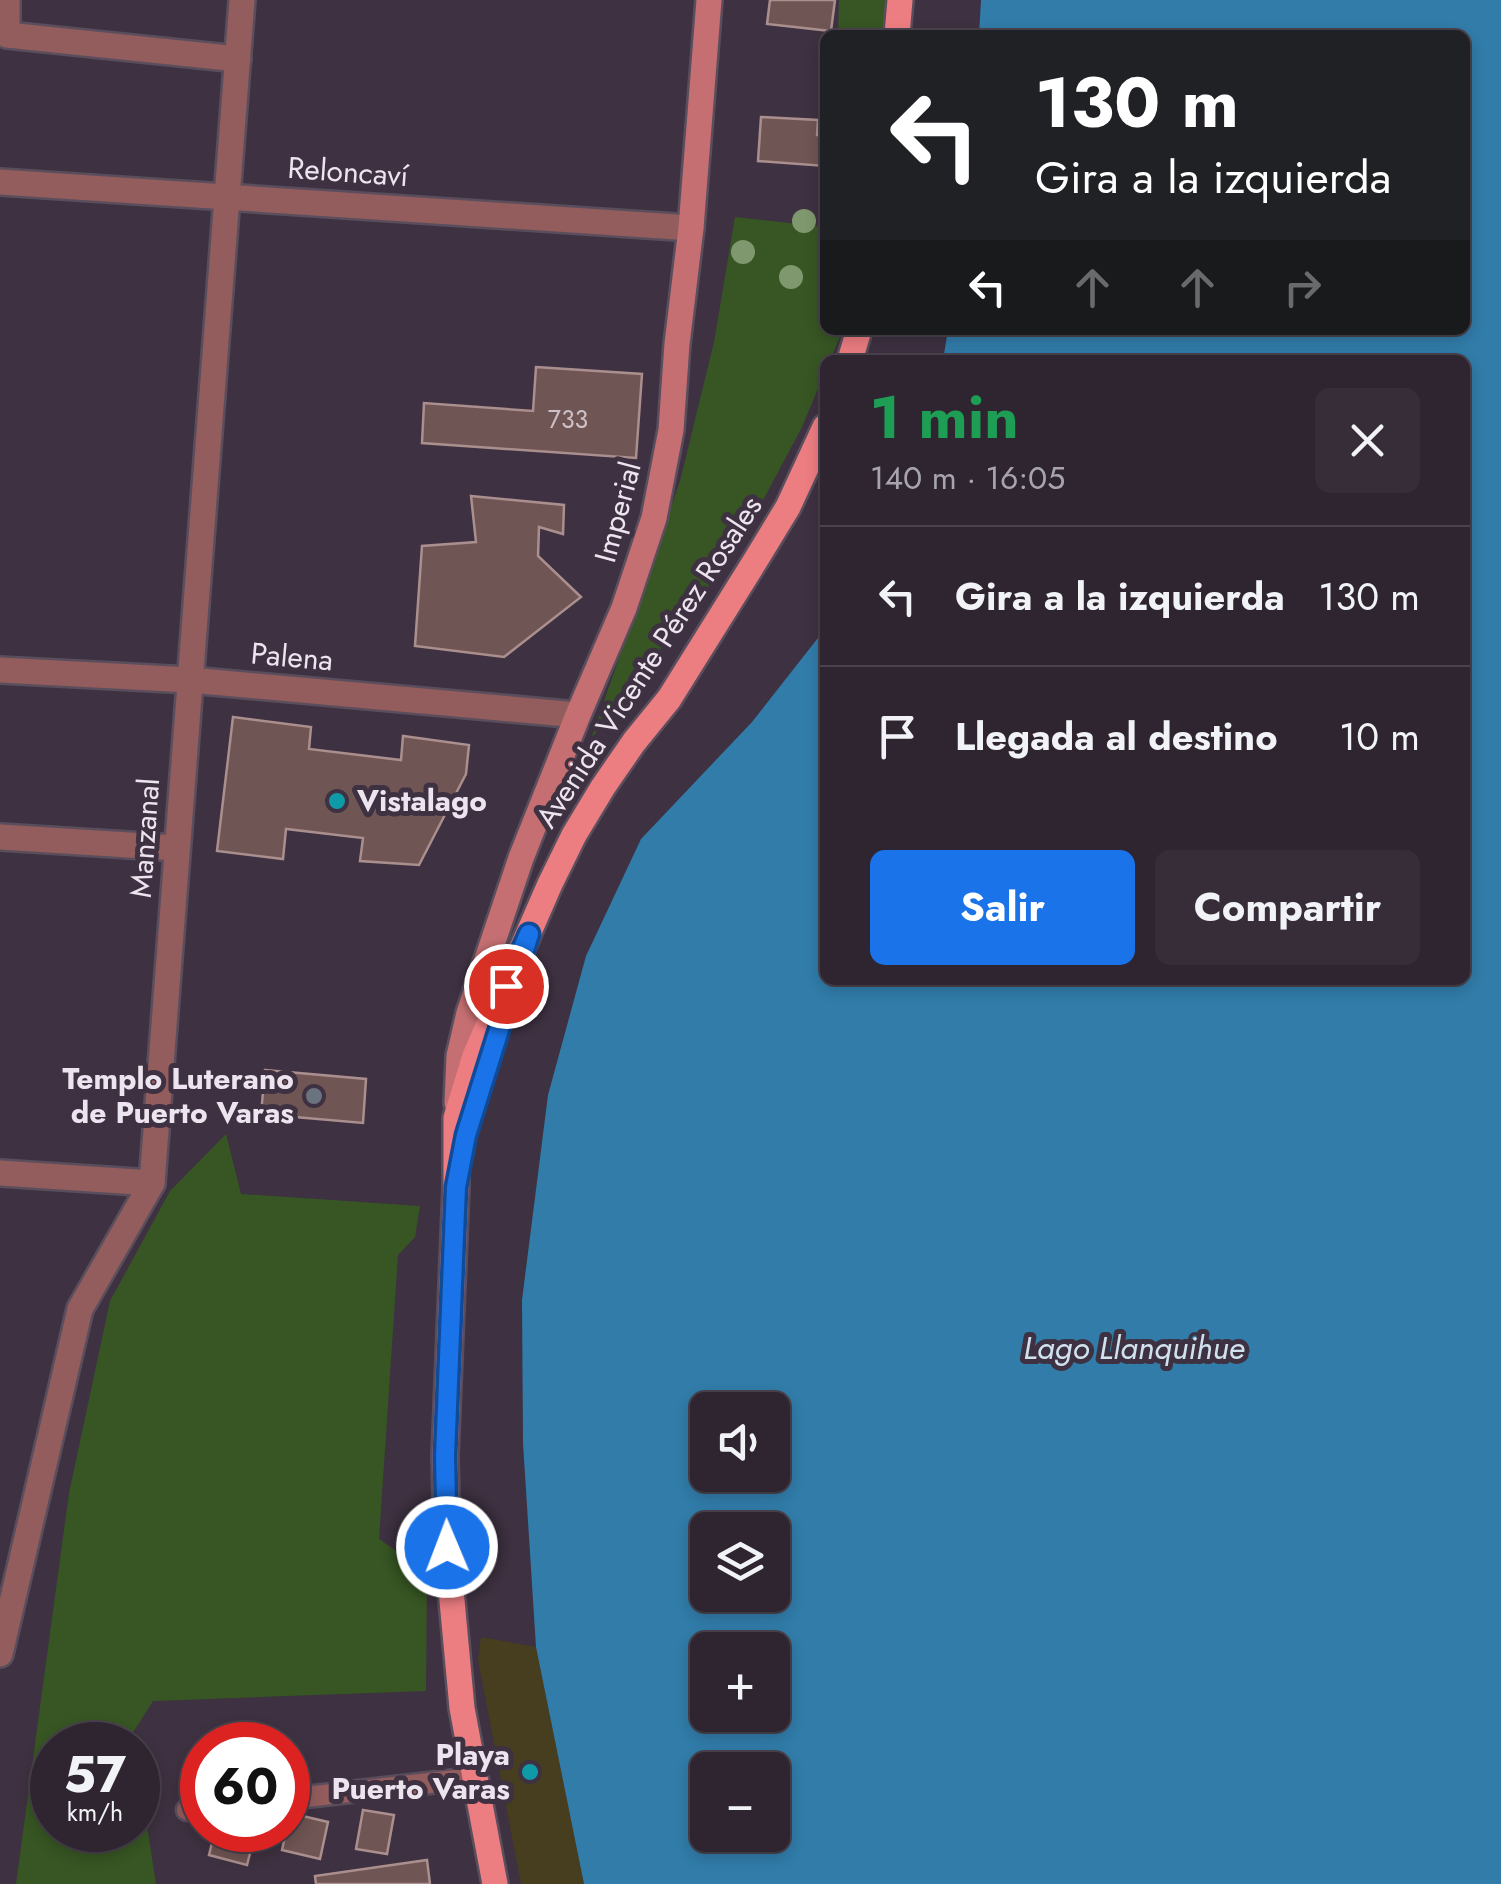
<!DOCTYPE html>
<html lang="es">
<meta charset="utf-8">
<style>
:root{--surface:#2e2531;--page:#362d39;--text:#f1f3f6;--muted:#a7a5ab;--line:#49424d;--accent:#1a73e8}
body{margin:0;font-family:Jost,sans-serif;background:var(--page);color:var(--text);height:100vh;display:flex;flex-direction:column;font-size:38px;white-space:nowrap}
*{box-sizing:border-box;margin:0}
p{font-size:32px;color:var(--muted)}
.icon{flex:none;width:55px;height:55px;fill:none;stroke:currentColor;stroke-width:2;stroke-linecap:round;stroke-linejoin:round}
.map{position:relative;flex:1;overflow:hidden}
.sheet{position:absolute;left:820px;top:355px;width:650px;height:630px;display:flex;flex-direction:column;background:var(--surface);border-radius:15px;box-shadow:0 5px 15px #0003,0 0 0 2px var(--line)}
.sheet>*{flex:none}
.guide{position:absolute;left:820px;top:30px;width:650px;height:305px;border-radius:15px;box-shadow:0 5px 15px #0003,0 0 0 2px var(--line);background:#202124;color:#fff;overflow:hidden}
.controls{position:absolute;left:690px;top:1392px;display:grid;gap:20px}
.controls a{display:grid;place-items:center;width:100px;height:100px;border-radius:15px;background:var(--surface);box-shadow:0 5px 15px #0003,0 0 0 2px var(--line);font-size:50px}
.speed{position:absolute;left:30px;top:1722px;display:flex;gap:20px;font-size:50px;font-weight:700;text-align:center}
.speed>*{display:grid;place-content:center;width:130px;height:130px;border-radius:50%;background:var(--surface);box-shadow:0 5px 15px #0003,0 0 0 2px var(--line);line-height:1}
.speed small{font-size:25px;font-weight:400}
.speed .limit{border:15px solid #d22;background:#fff;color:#111}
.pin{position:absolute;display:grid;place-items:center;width:85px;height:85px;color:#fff;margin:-42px;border:5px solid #fff;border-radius:50%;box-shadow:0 2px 10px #0007}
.me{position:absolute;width:110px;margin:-55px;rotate:359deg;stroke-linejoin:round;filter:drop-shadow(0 0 8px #0008)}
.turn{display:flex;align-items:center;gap:35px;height:210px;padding:0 50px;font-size:45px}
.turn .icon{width:130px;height:130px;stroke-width:2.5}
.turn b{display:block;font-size:70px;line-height:85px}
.lanes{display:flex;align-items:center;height:95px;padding:0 50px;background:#0003;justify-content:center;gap:50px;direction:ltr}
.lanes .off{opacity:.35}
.round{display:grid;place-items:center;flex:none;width:105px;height:105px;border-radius:15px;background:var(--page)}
.summary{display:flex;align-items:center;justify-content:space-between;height:170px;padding:0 50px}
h1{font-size:60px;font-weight:700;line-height:75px;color:#1e9e55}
.cta{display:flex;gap:20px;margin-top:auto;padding:20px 50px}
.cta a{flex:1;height:115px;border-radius:15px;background:var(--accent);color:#fff;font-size:40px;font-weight:700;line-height:115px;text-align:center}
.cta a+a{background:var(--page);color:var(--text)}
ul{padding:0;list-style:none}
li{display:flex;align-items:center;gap:30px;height:140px;padding:0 50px;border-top:2px solid var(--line)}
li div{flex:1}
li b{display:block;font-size:38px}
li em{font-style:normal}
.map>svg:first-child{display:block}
</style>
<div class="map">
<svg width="1501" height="1884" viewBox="0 0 1501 1884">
<rect width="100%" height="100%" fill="#3e3141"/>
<!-- green -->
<g fill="#375623">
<polygon points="839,0 888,0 885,35 838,35"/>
<polygon points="735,217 825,227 825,330 843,330 830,360 825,360 825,372 802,427 736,551 591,739 680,481 714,342"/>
<polygon points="226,1134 241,1194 420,1206 415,1237 398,1255 379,1539 427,1572 426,1691 153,1701 132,1734 134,1745 52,1745 52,1830 138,1830 138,1768 156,1884 16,1884 69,1493 110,1301 170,1191"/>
</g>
<!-- sand -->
<polygon fill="#463e1e" points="481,1637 536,1647 584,1884 521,1884 478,1660"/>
<!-- water -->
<path fill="#317ca9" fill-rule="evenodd" d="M981 0H1501V1884H584L536 1647 523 1443 522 1300 548 1095 586 956 641 839 752 722 825 629V980H1465V360H943L948 330H1465V35H979ZM708 1410H772V1475H708ZM708 1530H772V1595H708ZM708 1650H772V1715H708ZM772 1770V1835H708V1770Z"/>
<!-- building -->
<g fill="#6f5554" stroke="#ab8f8e" stroke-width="2.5">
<polygon points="770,0 835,0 831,31 767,24"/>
<polygon points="761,117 818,120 817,135 825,135 825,166 758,161"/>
<polygon points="536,367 642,374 636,458 422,443 424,403 533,411"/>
<polygon points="471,496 564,505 563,534 539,527 538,556 581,597 504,657 415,646 422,546 476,542"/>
<polygon points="233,717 311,727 309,749 401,760 403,736 469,745 466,774 419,865 360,861 363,838 286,829 283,859 217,851"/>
<polygon points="265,1070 366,1079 363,1123 261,1114"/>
<polygon points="363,1810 394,1815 387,1854 356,1849"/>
<polygon points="290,1813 328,1822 320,1859 282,1850"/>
<polygon points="215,1830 256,1830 247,1865 209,1855"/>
<polygon points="427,1860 430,1884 316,1884 315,1876"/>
</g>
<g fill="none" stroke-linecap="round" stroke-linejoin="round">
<!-- lane casing -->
<g stroke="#5a4e5d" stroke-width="25">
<g id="lane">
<polyline points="288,1799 473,1778"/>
<polyline points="187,1810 202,1809"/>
</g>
</g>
<!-- street casing -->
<g stroke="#5a4e5d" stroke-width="30">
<g id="street">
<polyline points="7,0 7,35 238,59"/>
<polyline points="0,182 691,228"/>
<polyline points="0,670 190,680 578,715"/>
<polyline points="0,837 177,848"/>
<polyline points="0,1173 152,1183"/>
<polyline points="0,1654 80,1309 152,1183 242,0"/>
</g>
</g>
<!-- secondary casing -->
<g stroke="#5a4e5d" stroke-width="30">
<polyline id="secondary" points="457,1103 459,1056 469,1013 521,858 578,715 624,608 654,518 671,430 677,344 691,228 709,0"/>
</g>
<!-- primary casing -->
<g stroke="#5a4e5d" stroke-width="30">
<g id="primary">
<polyline points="897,35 900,0"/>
<polyline points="850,360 859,330"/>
<polyline points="495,1884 462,1708 447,1547 445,1456 456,1187 456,1118 475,1056 550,884 574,835 603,787 634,742 669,699 757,558 788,507 825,427"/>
</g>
</g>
<!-- lane -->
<use href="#lane" stroke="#935c5d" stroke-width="20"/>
<!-- street -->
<use href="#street" stroke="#935c5d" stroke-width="25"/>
<!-- secondary -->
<use href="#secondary" stroke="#c56f72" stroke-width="25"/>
<!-- primary -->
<use href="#primary" stroke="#ec7d81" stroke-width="25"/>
</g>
<!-- trees -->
<g fill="#7f986e">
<circle cx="804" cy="221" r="12"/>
<circle cx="743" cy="252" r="12"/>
<circle cx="791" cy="277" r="12"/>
</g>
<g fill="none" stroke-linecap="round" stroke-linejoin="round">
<!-- route casing -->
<g stroke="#114b97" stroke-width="25">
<polyline id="route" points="447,1547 445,1456 456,1187 466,1135 529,934 506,986"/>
</g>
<!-- route -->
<use href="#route" stroke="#1a73e8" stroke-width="18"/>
</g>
<!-- markers -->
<g fill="#0f9aa8" stroke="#3e3141" stroke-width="4">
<circle cx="337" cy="801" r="10"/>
<circle cx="530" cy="1772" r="10"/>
</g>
<circle fill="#6b7280" stroke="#3e3141" stroke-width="4" cx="314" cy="1096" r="10"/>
<g text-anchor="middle" stroke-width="10" stroke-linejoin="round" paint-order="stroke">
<!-- number labels -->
<g font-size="25" fill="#cdc0c8">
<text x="568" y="428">733</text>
</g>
<!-- street labels -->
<g font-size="30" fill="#ece4ee" stroke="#3e3141">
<text transform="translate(348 172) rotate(4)" y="10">Reloncaví</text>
<text transform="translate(618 512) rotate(-75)" y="10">Imperial</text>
<text transform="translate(292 657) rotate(5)" y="10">Palena</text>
<text transform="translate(649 662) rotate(-57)" y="10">Avenida Vicente Pérez Rosales</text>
<text transform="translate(145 838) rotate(-86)" y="10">Manzanal</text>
</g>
<!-- poi labels -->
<g font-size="30" font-weight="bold" fill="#ece4ee" stroke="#3e3141" text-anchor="end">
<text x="357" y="811" text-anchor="start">Vistalago</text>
<text x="294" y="1089">Templo Luterano<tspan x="294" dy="34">de Puerto Varas</tspan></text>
<text x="510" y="1765">Playa<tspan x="510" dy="34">Puerto Varas</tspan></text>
</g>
<!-- water labels -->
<g font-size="32" font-style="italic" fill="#d0e2ef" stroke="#3e3141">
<text x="1134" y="1359">Lago Llanquihue</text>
</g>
</g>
</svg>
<div class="controls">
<a><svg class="icon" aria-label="sound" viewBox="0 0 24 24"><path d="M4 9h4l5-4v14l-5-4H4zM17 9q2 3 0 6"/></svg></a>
<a><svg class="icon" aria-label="layers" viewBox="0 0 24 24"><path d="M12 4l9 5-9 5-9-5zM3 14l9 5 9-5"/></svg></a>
<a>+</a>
<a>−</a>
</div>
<div class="speed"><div>57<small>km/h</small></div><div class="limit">60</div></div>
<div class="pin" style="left:506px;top:986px;background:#d93025"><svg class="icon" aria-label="arrive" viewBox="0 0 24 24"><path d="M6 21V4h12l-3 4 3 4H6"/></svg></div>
<svg class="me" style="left:447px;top:1547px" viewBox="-20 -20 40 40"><circle r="17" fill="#1a73e8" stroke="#fff" stroke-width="3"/><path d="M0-11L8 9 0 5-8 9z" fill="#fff"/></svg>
<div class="guide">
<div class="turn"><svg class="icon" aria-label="left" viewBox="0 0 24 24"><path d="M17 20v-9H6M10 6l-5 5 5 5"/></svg><div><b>130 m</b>Gira a la izquierda</div></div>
<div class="lanes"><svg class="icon" aria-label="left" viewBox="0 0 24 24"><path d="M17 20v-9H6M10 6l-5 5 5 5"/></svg><svg class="icon off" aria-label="ahead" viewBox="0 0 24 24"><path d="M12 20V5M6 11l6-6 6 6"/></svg><svg class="icon off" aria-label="ahead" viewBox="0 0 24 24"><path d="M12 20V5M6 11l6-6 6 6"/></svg><svg class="icon off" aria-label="right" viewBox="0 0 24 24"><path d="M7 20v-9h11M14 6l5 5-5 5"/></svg></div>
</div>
<section class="sheet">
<div class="summary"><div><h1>1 min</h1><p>140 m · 16:05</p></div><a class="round"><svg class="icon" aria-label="close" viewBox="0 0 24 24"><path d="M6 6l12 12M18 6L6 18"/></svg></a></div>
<ul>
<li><svg class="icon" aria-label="left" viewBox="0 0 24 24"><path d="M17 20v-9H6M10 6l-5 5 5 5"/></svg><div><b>Gira a la izquierda</b></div><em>130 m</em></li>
<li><svg class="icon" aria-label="arrive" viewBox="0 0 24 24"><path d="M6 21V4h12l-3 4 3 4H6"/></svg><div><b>Llegada al destino</b></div><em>10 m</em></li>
</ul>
<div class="cta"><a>Salir</a><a>Compartir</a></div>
</section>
</div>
